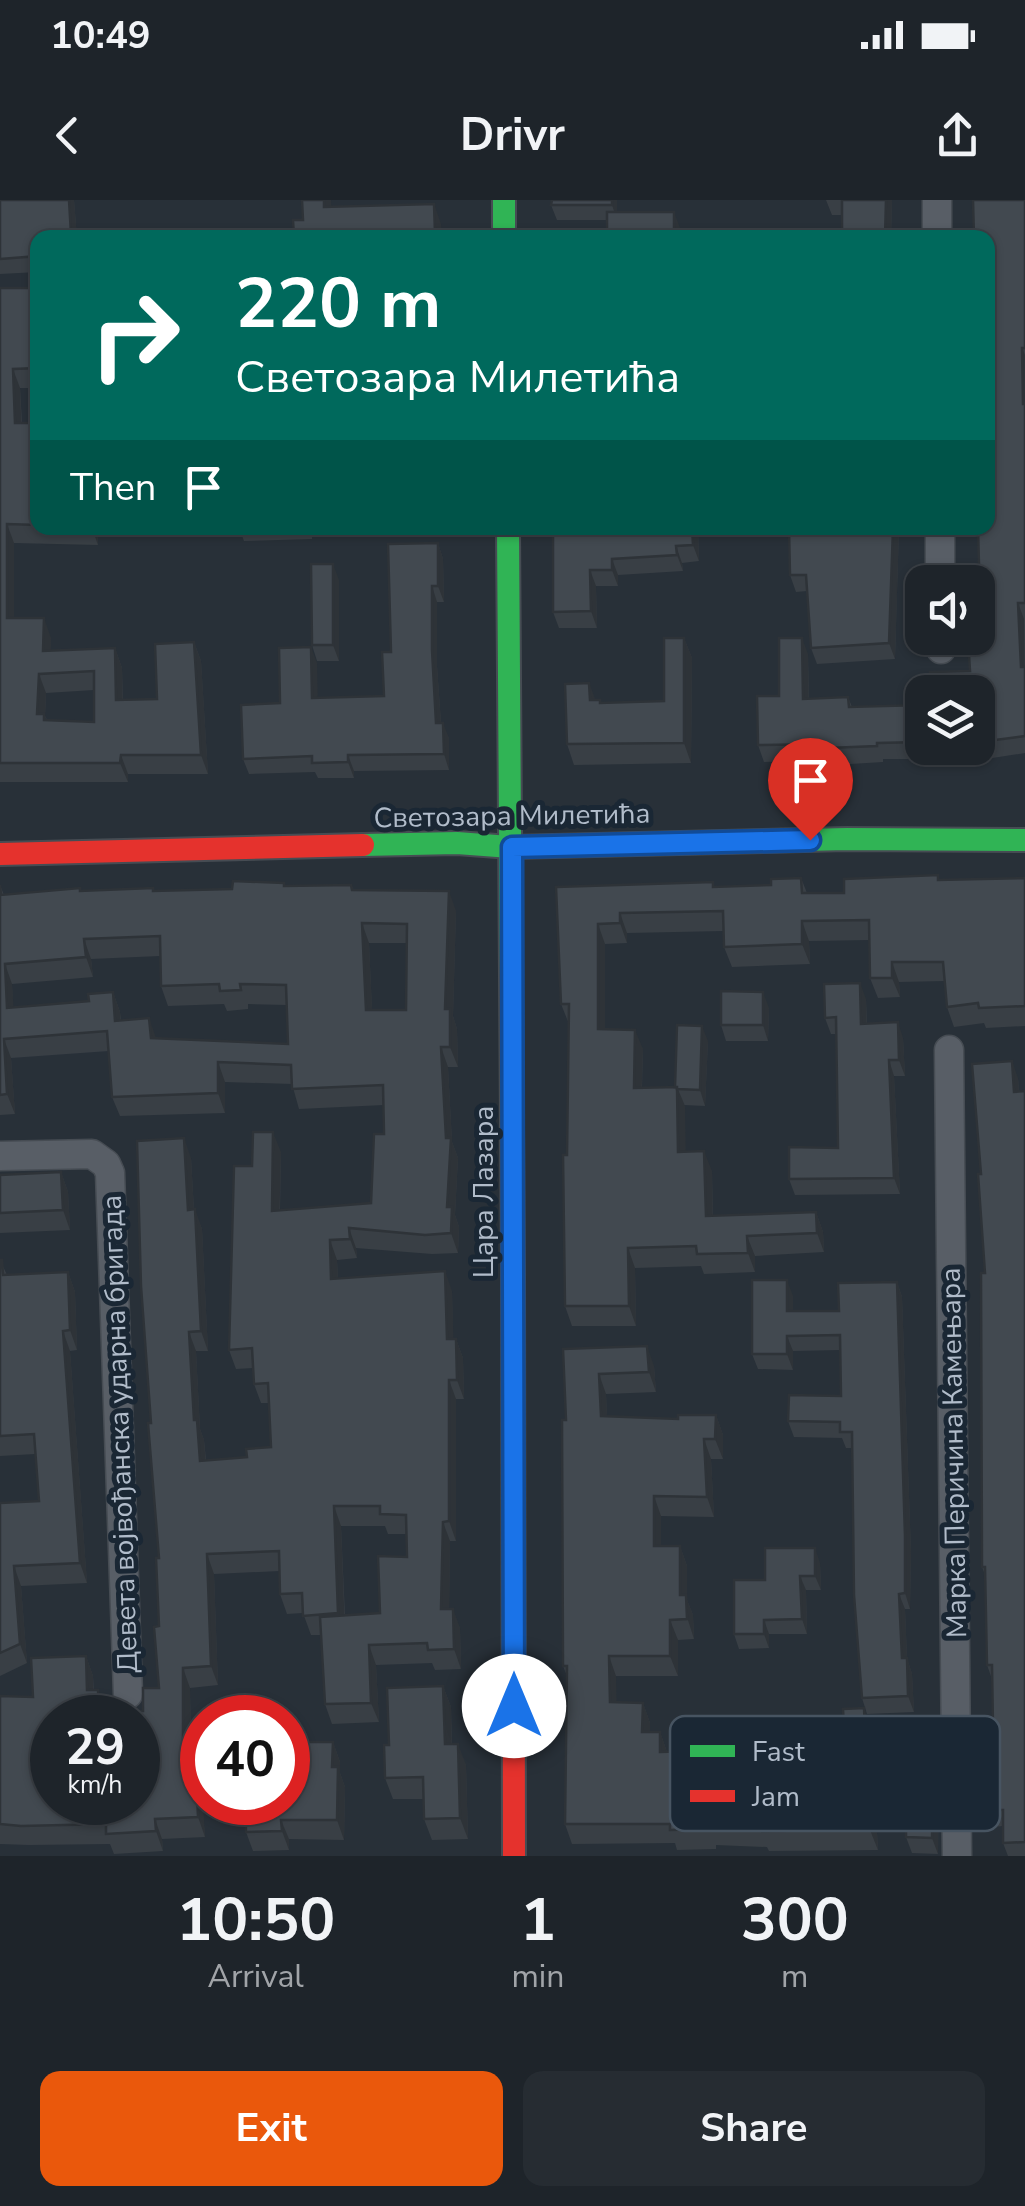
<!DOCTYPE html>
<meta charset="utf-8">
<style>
:root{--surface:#1e242a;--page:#262c32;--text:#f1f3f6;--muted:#a1a4a8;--line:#3c4147;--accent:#ea580c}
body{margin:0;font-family:"Nunito Sans",sans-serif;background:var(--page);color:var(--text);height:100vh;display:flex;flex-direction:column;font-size:38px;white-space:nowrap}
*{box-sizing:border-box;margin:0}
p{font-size:32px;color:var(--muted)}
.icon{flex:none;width:55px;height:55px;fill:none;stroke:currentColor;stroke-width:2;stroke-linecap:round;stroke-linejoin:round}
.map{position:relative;height:1656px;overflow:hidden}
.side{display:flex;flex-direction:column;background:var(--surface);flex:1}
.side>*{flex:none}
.guide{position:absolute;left:30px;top:30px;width:965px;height:305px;border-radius:20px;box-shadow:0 2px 8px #0004,0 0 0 2px var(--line);background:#00695c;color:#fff;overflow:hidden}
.tools{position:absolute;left:905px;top:365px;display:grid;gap:20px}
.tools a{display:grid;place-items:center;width:90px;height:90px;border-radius:20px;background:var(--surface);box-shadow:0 2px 8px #0004,0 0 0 2px var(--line);font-size:50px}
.speed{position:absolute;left:30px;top:1495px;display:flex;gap:20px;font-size:50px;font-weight:700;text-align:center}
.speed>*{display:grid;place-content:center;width:130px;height:130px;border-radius:50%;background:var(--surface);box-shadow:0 2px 8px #0004,0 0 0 2px var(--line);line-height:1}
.speed small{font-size:25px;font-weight:400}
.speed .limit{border:15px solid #d22;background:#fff;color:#111}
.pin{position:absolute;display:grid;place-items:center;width:85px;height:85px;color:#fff;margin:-102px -42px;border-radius:50% 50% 50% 0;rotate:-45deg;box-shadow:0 0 10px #0007}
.pin .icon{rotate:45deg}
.me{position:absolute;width:110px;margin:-55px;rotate:0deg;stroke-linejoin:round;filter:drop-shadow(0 0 8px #0008)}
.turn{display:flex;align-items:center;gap:35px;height:210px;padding:0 40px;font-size:45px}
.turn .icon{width:130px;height:130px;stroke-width:2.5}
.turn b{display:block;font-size:70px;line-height:85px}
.then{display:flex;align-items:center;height:95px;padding:0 40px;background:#0003;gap:20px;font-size:38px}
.eta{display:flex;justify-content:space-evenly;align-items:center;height:170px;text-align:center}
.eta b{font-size:60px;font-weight:700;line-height:70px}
.cta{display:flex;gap:20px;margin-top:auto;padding:20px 40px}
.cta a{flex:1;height:115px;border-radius:20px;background:var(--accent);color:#fff;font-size:40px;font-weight:700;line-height:115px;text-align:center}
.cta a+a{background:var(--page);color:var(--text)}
.status{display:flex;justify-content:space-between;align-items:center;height:70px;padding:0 50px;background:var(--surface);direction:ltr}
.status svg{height:28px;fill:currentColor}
header{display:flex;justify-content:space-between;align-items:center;height:130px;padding:0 40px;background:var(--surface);font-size:45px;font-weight:700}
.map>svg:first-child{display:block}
</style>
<div class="status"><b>10:49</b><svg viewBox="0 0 49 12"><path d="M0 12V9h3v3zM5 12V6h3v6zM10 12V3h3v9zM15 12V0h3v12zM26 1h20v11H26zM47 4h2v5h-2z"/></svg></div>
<header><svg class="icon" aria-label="back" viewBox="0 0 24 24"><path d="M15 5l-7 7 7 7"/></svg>Drivr<svg class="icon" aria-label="share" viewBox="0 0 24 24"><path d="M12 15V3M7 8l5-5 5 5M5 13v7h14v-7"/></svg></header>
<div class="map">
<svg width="1025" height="1656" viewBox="0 0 1025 1656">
<rect width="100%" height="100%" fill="#283038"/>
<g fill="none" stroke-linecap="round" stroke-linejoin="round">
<!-- street casing -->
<g stroke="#464c53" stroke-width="31">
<g id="street">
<polyline points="937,0 937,38"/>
<polyline points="940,328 940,382"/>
<polyline points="941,438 941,449"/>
<polyline points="949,850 957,1656"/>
<polyline points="0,956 92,954 106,964 110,973 128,1494"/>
</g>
</g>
<!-- fast casing -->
<g stroke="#464c53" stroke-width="26">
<g id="fast">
<polyline points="504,0 504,38"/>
<polyline points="508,328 513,1074"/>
<polyline points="363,645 457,643 511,647 847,639 1025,640"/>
</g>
</g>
<!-- jam casing -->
<g stroke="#464c53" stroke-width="26">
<g id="jam">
<polyline points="0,654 363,645"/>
<polyline points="513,1074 514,1656"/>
</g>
</g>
<!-- street -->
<use href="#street" stroke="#585e66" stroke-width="28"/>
<!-- fast -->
<use href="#fast" stroke="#30b455" stroke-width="22"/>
<!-- jam -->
<use href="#jam" stroke="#e5322d" stroke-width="22"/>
</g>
<!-- wall -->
<g fill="#393f45" fill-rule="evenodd">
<polygon points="0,0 74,0 77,38 38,38 38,72 0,74"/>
<polygon points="552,0 617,0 617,12 680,28 607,20 557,20 551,5"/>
<polygon points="826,0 892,0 891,38 842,15 832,15"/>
<polygon points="1025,0 1025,553 986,559 883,559 883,562 834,565 832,560 764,562 758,545 779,496 808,454 809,499 848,497 852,507 922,505 922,548 978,548 978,492 970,471 978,438 979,365"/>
<path d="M0 88H38V188H20L22 223H38V328H97L98 345 14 343V418L51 438 50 451 115 448 122 468 123 500 157 499 194 442 201 461 208 574H128V582H0ZM94 490V522L47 520 45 516 46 493Z"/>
<polygon points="239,328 312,328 312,339 244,341"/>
<polygon points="553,328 698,328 699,361 682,363 683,371 618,375 618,386 596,386 597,428 559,428 553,412"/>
<polygon points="899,328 895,459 817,464 811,448 807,391 796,392 790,375"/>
<polygon points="438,343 443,359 444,402 437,402 437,466 441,523 449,538 449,570 354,571 354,578 318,578 315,572 249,574 243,559 280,503 317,463 317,498 384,496 391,452"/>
<polygon points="339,380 339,461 317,461 312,445"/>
<polygon points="684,438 692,458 691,563 574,565 567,544 595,500 601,503 664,501"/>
<polygon points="801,678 807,693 844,693 940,680 1025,678 1025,826 986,828 984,823 954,827 947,807 945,781 899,782 900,797 878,798 870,778 870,740 809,741 810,764 732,767 724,747 724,731 627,733 627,743 605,744 605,829 643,849 642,887 675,887 708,841 705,906 684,905 685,952 712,971 713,1016 816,1012 823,1032 824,1052 755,1056 755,1072 704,1074 701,1066 635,1068 636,1126 572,1126 565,1106 569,824 561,804 556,687 713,682 714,687 771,685"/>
<path d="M284 683 285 686 351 685 354 690 456 711 453 816 457 829 458 867H448L452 942 458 958 455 1015 459 1027 458 1053 432 1054 356 1048 357 1058 337 1060 338 1079 452 1091 453 1139H456L463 1158 464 1199H456V1341H450L449 1409 460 1428 461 1469 435 1470 432 1463 376 1465 379 1522 332 1524 325 1504 321 1435H311L303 1413 287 1414 280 1394V1371L214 1374 218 1485 190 1488 191 1549H202V1602L205 1637 162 1639 163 1651 114 1654 110 1644 29 1645 0 1644V1496L33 1497 86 1456 93 1476 94 1490 105 1511H143L159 1488V1358L151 1223 191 958 194 1010 202 1029 208 1151H196L200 1229 204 1240 206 1260 247 1257 271 1247 269 1203H261L254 1184 253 1168 236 1169 229 1150 252 966 281 952 280 1010 371 1003 384 934V905L299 909 292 884 225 882V913L120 916 112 897 109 851 11 858 15 914 0 915V685L4 695 81 691H154L232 689ZM369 743H407L406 810H372ZM160 756 161 786 168 806 224 804 227 811 248 809V804L287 805 288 844 156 838 121 820 120 812 113 792 89 801 13 807 12 784 93 777 91 759ZM341 1326H385L388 1334H407V1357L380 1413 345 1416Z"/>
<polygon points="866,799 867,824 903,838 905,876 894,876 900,994 795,995 789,979 838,948 837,834 831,834 825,818"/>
<polygon points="769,808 768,841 726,841 721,825"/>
<polygon points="1018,878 1019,892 1025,891 1025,1656 1008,1656 1003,1643 1003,1626 992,1627 986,1610 993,1527 992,1479 987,1465 985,1375 982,1367 985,1073 981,974"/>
<polygon points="61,972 68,992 70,1030 0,1033 0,975"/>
<polygon points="0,1060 7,1075 68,1072 75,1092 77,1150 70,1151 87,1383 21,1386 27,1463 0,1476 0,1303 39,1301 35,1254 0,1256"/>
<polygon points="897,1082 902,1097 911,1352 910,1409 905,1409 907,1458 912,1474 914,1512 867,1514 862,1498 852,1248 846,1248 842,1238 794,1237 788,1221 841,1196 840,1150 793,1151 793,1170 758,1169 752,1154 793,1096 793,1111 839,1111"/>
<polygon points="563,1149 654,1166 656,1192 606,1194 607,1217 678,1219 716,1215 723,1235 723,1259 711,1259 714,1317 661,1316 661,1346 680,1346 687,1366 687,1400 693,1415 694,1439 678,1440 678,1476 616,1476 616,1503 643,1503 650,1523 650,1532 660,1532 667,1552 736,1550 800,1543 807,1563 808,1586 847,1585 871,1528 878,1650 769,1651 767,1647 716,1645 716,1649 677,1650 675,1643 572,1644 565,1624 567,1476 563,1466 566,1220"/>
<polygon points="820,1363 821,1390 806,1390 807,1434 769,1434 769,1448 739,1449 734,1434 765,1380"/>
<polygon points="443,1486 451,1507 452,1544 466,1565 468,1639 432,1640 424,1619 424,1599 393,1599 385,1578 389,1545"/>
<polygon points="333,1542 340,1562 340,1573 345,1587 344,1640 289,1639 289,1650 253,1651 246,1632"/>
<polygon points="933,1549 939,1565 938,1654 912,1653 906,1637"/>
</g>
<!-- shaded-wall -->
<g fill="#2e3338">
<polygon points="69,0 74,0 77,38 72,38 71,34"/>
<polygon points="324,0 331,0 332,28 324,7"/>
<polygon points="612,0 617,0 617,20 612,5"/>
<polygon points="886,0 892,0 891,38 885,38"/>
<polygon points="434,4 441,24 442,38 437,38 435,33"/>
<polygon points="674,12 680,28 679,38 674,38"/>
<polygon points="1022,148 1025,155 1025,209 1023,204"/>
<polygon points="13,169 20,188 22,242 15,223"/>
<polygon points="7,324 14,343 14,437 7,418"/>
<polygon points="92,328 97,328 98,345"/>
<polygon points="692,328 698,328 699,361 693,345"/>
<polygon points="893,328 899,328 895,459 889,443"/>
<polygon points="438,343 443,359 444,402 438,386"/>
<polygon points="676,346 682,363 683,371 677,355"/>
<polygon points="612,359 618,375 618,386 612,370"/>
<polygon points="333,364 339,380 339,461 333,445"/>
<polygon points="590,370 596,386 597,428 591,411"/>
<polygon points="432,386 437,402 437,466 442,538 436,523 432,450"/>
<polygon points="1018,403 1024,419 1025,479 1021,467"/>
<polygon points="44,418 51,438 50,470 43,451"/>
<polygon points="684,438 692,458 691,563 684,543"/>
<polygon points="802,438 808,454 809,516 803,499"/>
<polygon points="194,442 201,461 208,574 201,555"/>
<polygon points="311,447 317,463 318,513 312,498"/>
<polygon points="115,448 122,468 123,519 116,500"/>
<polygon points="39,474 46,493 45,516 51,533 37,514"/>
<polygon points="589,483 597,504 590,500"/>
<polygon points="443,523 449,538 449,570 444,554"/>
<polygon points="121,555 128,574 128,582 120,563"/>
<polygon points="348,555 354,571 354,578 348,562"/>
<polygon points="449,691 456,711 453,816 457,829 458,867 450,847 445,809"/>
<polygon points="620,713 627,733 627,743 620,723"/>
<polygon points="802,721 809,741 810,764 802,744"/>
<polygon points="362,723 369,743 373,830 366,810"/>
<polygon points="598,724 605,744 605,849 598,829"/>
<polygon points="84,739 91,759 93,777 86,757"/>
<polygon points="892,762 899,782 900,797 892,778"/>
<polygon points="5,764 12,784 15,828 7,808"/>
<polygon points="860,783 866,799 867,840 861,824"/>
<polygon points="113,792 120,812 122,841 115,821"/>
<polygon points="763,792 769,808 768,841 763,825"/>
<polygon points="149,818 156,838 151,838"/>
<polygon points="898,822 903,838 905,876 899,860"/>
<polygon points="702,826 708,841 705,906 700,890"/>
<polygon points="635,830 643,849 641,907 634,888"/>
<polygon points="4,839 11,858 15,914 7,894"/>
<polygon points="441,847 448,867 452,942 458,958 455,1015 459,1027 458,1053 451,1033 447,1007 446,938"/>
<polygon points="889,860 894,876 900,994 894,978"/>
<polygon points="1012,861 1018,878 1020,908 1014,892"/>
<polygon points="218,862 225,882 225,913 218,893"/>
<polygon points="677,887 685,906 686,972 678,952"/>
<polygon points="273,932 281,952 279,1031 272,1011"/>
<polygon points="184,938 191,958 195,1030 188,1010"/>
<polygon points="704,951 712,971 713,1036 706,1016"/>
<polygon points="61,972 68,992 70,1030 63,1010"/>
<polygon points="195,1009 202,1029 208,1151 201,1131"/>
<polygon points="816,1012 823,1032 824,1052 817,1033"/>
<polygon points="349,1028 356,1048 357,1058 350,1039"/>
<polygon points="747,1036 755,1056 755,1072 748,1053"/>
<polygon points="330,1040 337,1060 339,1099 331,1079"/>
<polygon points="628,1048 635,1068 636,1126 629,1106"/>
<polygon points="445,1071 452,1091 454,1159 447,1139"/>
<polygon points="68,1072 75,1092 77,1150 70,1130"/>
<polygon points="787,1080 793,1096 793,1127 787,1111"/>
<polygon points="897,1082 902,1097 911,1352 910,1409 905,1393"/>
<polygon points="63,1131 70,1151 87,1383 80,1363"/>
<polygon points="189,1132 196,1151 200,1229 204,1240 207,1280 200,1261 194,1220"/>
<polygon points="787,1136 793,1151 793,1170 787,1154"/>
<polygon points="456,1139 463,1158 464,1199 457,1180"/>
<polygon points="647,1146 654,1166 656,1192 649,1172"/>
<polygon points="599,1174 606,1194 608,1236 601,1216"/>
<polygon points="449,1180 456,1199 456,1341 449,1321"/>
<polygon points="716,1215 723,1235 723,1259 715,1239"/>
<polygon points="704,1239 711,1259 714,1317 707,1297"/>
<polygon points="654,1296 661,1316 661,1366 654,1346"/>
<polygon points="334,1306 341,1326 345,1433 338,1413"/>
<polygon points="443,1322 450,1341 449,1429 441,1409"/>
<polygon points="680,1346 687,1366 687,1400 693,1415 694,1439 680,1395"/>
<polygon points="815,1348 820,1363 821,1390 815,1376"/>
<polygon points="207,1354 214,1374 218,1485 211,1466"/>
<polygon points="14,1366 21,1386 27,1463 20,1444"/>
<polygon points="800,1376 806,1390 807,1434 802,1419"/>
<polygon points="899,1394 905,1409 907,1458 912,1474 914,1512 908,1496 902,1458"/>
<polygon points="453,1409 460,1428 461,1469 454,1449"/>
<polygon points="670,1420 678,1440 678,1476 670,1456"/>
<polygon points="764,1420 769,1434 769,1448 764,1434"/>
<polygon points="369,1445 376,1465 379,1522 371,1503"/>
<polygon points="86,1456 93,1476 94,1510 87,1490"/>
<polygon points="609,1456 616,1476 617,1522 610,1502"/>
<polygon points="183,1468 190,1488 191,1569 183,1550"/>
<polygon points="443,1486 451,1507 452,1565 445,1544"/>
<polygon points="98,1490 105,1510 105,1518 99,1512"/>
<polygon points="643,1503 650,1523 650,1552 642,1532"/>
<polygon points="864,1508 871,1528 878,1650 870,1630"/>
<polygon points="660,1532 667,1552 660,1552"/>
<polygon points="333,1542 340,1562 340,1573 345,1587 344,1640 337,1620 332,1567"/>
<polygon points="800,1543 807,1563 808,1606 801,1586"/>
<polygon points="458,1544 466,1565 468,1639 460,1618"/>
<polygon points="933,1549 939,1565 938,1654 932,1638"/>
<polygon points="196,1569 202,1586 205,1637 198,1617"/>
<polygon points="155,1619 162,1639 163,1651 156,1631"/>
<polygon points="281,1620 289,1639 289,1650 282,1631"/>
</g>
<!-- building -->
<g fill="#424950" stroke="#2e3338" stroke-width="2.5" fill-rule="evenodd">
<polygon points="0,0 69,0 71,34 75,33 76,38 38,38 38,56 0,59"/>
<polygon points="302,0 324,0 324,7 434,4 435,33 432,33 432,38 294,38 293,20 303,20"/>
<polygon points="552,0 612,0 612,5 551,5"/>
<polygon points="842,0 886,0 885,38 842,38"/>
<polygon points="973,0 1025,0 1025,148 1022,148 1023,204 1025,204 1025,403 1018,403 1021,467 1025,467 1025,536 980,542 978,542 978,492 930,492 930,472 970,471 968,438 978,438 978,382 973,382 973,365 979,365 978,328 988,328 988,38 974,38"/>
<rect x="607" y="12" width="67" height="26"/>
<path d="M0 88H38V168L13 169 15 223H38V325L7 324V418H44L43 451 115 448 116 500 157 499 155 444 194 442 201 555H121L120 563H0ZM94 471V522L44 520V514H37L39 474Z"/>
<polygon points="553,328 692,328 693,345 676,346 677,355 612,359 612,370 590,370 591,411 553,412"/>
<polygon points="789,328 893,328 889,443 811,448 806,375 790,375"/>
<polygon points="438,343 438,386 432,386 432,450 436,523 443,523 444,554 348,555 348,562 312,563 312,556 243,559 241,505 280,503 279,448 311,447 312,498 384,496 382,452 391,452 388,344"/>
<polygon points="311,364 333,364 333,445 312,445"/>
<polygon points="664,438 684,438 684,543 567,544 565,484 589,483 590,500 600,500 600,503 664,501"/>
<polygon points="779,438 802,438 803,499 848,497 849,507 922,505 922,542 877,543 877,546 828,548 827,544 758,545 757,496 779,496"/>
<polygon points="938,675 938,680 1025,678 1025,806 979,808 978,803 947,807 943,762 892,762 892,778 870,778 869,720 802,721 802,744 724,747 723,711 620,713 620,723 598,724 598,829 635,830 634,888 677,887 678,952 704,951 706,1016 816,1012 817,1033 747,1036 748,1053 697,1054 696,1046 628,1048 629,1106 565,1106 563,955 567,955 569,804 561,804 556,687 713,682 713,687 771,685 771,679 801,678 802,693 844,693 844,679"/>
<path d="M233 681 284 683V686L351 685 352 690 449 691 445 809H450V847H441L446 938H451L447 1007H452L451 1033 425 1035 349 1028 350 1039 330 1040 331 1079 445 1071 447 1139H456L457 1180H449V1321L443 1322 441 1409H453L454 1449 428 1450 427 1443 369 1445 371 1503 325 1504 320 1417 380 1413 378 1356 407 1357 406 1315 380 1314V1306H334L338 1413 303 1416 302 1393 280 1394 279 1351 207 1354 211 1466 183 1468V1550L202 1549V1569H196L198 1617 155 1619 156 1631 106 1634V1624L21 1626 0 1624V1496L33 1497 31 1458 86 1456 87 1490H98L99 1512 143 1511V1488H159L154 1427 159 1426 156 1358H159L148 1223H151L141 1086 137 941 184 938 188 1010 195 1009 201 1131 189 1132 194 1220H197L200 1261 247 1257 246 1249 271 1247 268 1183 254 1184 252 1148 229 1150 234 966H252L253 932H273L272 1011 371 1003 374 934H384L383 885 292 889 291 865 218 862V893L112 897 107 831 4 839 7 894 0 895V685L1 695 80 688V691L153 688V691L232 689ZM362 723 407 724 406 810H366ZM160 736 161 786 219 784 220 791 241 790 240 784 286 785 288 844 151 838 149 818 115 821 113 792 88 794 89 801 7 808 5 764 86 757 84 739ZM52 1518H138V1602H52Z"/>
<polygon points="860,783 861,824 898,822 899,860 889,860 894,978 789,979 789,947 838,948 836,817 825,818 824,784"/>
<polygon points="721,791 763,792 763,825 721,825"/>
<polygon points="677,825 702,826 700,890 677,889 677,887 675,887"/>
<polygon points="1012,861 1014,892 1025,891 1025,1642 1003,1643 1003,1610 986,1610 986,1578 990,1577 993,1527 992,1465 987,1465 985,1367 982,1367 981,1073 985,1073 978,974 981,974 972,864"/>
<polygon points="61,972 63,1010 0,1013 0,975"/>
<polygon points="0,1060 2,1060 3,1075 68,1072 70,1130 63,1131 80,1363 14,1366 20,1444 0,1453 0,1303 39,1301 34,1234 0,1236"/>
<polygon points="752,1080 787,1080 787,1111 839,1111 838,1083 897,1082 905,1336 905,1393 899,1394 902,1458 907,1458 908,1496 862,1498 854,1395 852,1232 840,1232 840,1222 788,1221 789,1195 841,1196 840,1135 787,1136 787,1154 752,1154"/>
<polygon points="647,1146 649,1172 599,1174 601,1216 678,1219 678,1215 716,1215 715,1239 704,1239 707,1297 654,1296 654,1346 680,1346 680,1395 686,1395 687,1419 670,1420 670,1456 609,1456 610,1502 643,1503 642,1532 660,1532 660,1552 736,1550 736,1545 800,1543 801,1586 847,1585 843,1509 864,1508 870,1630 762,1631 761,1627 709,1625 709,1629 670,1630 670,1624 565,1624 567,1466 563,1466 562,1220 566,1220 563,1149"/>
<polygon points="765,1348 815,1348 815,1376 800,1376 802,1419 764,1420 764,1434 734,1434 734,1380 765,1380"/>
<polygon points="443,1486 445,1544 458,1544 460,1618 424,1619 423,1577 385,1578 384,1545 389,1545 387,1488"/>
<polygon points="288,1542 333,1542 332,1567 338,1567 337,1620 281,1620 282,1631 246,1632 245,1602 288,1602"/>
<polygon points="906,1549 933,1549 932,1638 906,1637"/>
</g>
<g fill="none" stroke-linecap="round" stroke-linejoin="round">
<!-- route casing -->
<g stroke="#114b97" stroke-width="25">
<polyline id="route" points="514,1506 512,647 810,640"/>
</g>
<!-- route -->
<use href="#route" stroke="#1a73e8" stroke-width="18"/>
</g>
<g text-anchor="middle" stroke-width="10" stroke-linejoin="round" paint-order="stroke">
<!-- street labels -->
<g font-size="28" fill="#b1bcca" stroke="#1a2734">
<text transform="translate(512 615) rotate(-1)" y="10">Светозара Милетића</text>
<text transform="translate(483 992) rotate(-90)" y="10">Цара Лазара</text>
<text transform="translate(119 1234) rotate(-92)" y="10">Девета војвођанска ударна бригада</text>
<text transform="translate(953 1253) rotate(-91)" y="10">Марка Перичина Камењара</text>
</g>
</g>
<!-- legend -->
<rect x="670" y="1516" width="330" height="115" rx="15" fill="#1a2734" stroke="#475461" stroke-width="2.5"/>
<rect x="690" y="1545" width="45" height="12" fill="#30b455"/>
<rect x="690" y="1590" width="45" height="12" fill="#e5322d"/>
<g font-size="28" fill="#b1bcca">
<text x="752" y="1561">Fast</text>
<text x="752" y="1606">Jam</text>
</g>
</svg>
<div class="tools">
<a><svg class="icon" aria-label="sound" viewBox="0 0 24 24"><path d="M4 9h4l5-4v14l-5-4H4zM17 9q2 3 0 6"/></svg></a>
<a><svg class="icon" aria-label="layers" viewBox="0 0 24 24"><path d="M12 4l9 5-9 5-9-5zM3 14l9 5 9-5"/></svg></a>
</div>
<div class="speed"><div>29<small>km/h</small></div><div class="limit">40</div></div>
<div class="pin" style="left:810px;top:640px;background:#d93025"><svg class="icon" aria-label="arrive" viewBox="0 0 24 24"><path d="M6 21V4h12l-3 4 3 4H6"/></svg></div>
<svg class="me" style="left:514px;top:1506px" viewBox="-20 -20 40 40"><circle r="19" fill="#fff"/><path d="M0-13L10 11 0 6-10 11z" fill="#1a73e8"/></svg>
<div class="guide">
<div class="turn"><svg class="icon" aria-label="right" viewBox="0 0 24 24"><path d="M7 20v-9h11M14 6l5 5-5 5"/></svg><div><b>220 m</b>Светозара Милетића</div></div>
<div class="then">Then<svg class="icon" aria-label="arrive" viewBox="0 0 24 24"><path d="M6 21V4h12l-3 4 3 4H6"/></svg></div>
</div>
</div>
<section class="side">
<div class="eta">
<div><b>10:50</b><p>Arrival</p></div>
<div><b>1</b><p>min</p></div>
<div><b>300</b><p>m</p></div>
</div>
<div class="cta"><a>Exit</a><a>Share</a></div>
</section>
